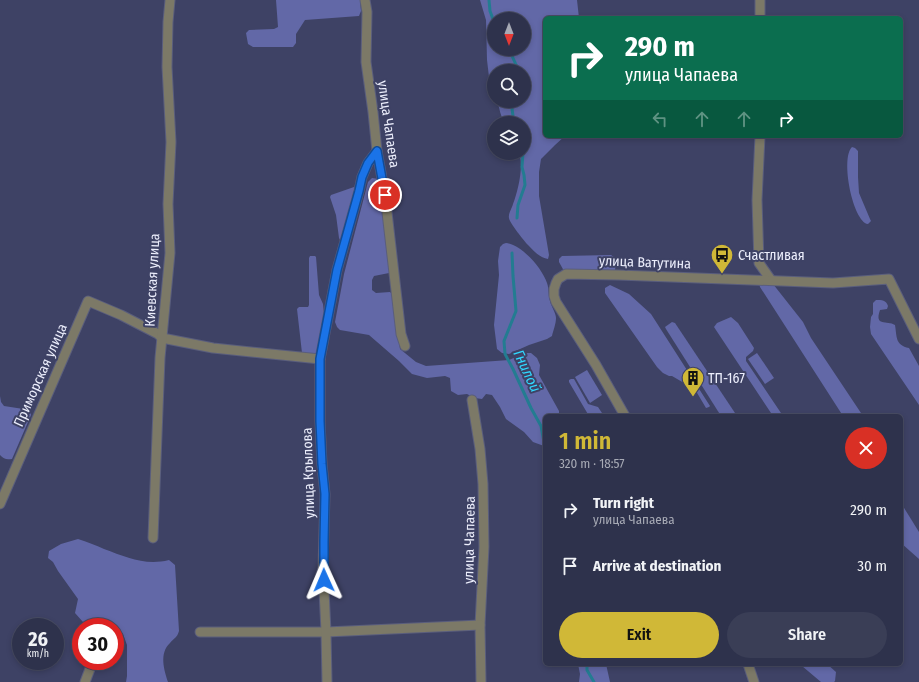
<!DOCTYPE html>
<meta charset="utf-8">
<style>
:root{--surface:#2e324c;--page:#3a3e56;--text:#f1f3f6;--muted:#a7aab5;--line:#494d64;--accent:#d0b837}
body{margin:0;font-family:"Fira Sans Condensed",sans-serif;background:var(--page);color:var(--text);height:100vh;display:flex;flex-direction:column;font-size:15px;white-space:nowrap}
*{box-sizing:border-box;margin:0}
p{font-size:13px;color:var(--muted)}
.icon{flex:none;width:22px;height:22px;fill:none;stroke:currentColor;stroke-width:2;stroke-linecap:round;stroke-linejoin:round}
.map{position:relative;flex:1;overflow:hidden}
.sheet{position:absolute;left:543px;top:414px;width:360px;height:252px;display:flex;flex-direction:column;background:var(--surface);border-radius:6px;box-shadow:0 2px 6px #0003,0 0 0 1px var(--line)}
.sheet>*{flex:none}
.hud{position:absolute;left:543px;top:16px;width:360px;height:122px;border-radius:6px;box-shadow:0 2px 6px #0003,0 0 0 1px var(--line);background:#0b6e4f;color:#fff;overflow:hidden}
.needle{width:26px;rotate:180deg}
.buttons{position:absolute;left:487px;top:12px;display:grid;gap:8px}
.buttons a{display:grid;place-items:center;width:44px;height:44px;border-radius:50%;background:var(--surface);box-shadow:0 2px 6px #0003,0 0 0 1px var(--line);font-size:20px}
.speed{position:absolute;left:12px;top:618px;display:flex;gap:8px;font-size:20px;font-weight:700;text-align:center}
.speed>*{display:grid;place-content:center;width:52px;height:52px;border-radius:50%;background:var(--surface);box-shadow:0 2px 6px #0003,0 0 0 1px var(--line);line-height:1}
.speed small{font-size:10px;font-weight:400}
.speed .limit{border:6px solid #d22;background:#fff;color:#111}
.pin{position:absolute;display:grid;place-items:center;width:34px;height:34px;color:#fff;margin:-17px;border:2px solid #fff;border-radius:50%;box-shadow:0 1px 4px #0007}
.me{position:absolute;width:44px;margin:-22px;rotate:359deg;stroke-linejoin:round;filter:drop-shadow(0 0 3px #0008)}
.turn{display:flex;align-items:center;gap:14px;height:84px;padding:0 16px;font-size:18px}
.turn .icon{width:52px;height:52px;stroke-width:2.5}
.turn b{display:block;font-size:28px;line-height:34px}
.lanes{display:flex;align-items:center;height:38px;padding:0 16px;background:#0003;justify-content:center;gap:20px;direction:ltr}
.lanes .off{opacity:.35}
.round{display:grid;place-items:center;flex:none;width:42px;height:42px;border-radius:21px;background:var(--page)}
.headline{display:flex;align-items:center;justify-content:space-between;height:68px;padding:0 16px}
h1{font-size:24px;font-weight:600;line-height:30px;color:var(--accent)}
.cta{display:flex;gap:8px;margin-top:auto;padding:8px 16px}
.cta a{flex:1;height:46px;border-radius:24px;background:var(--accent);color:#111;font-size:16px;font-weight:600;line-height:46px;text-align:center}
.cta a+a{background:var(--page);color:var(--text)}
ul{padding:0;list-style:none}
li{display:flex;align-items:center;gap:12px;height:56px;padding:0 16px}
li div{flex:1}
li b{display:block;font-size:15px}
li em{font-style:normal}
.map>svg:first-child{display:block}
</style>
<div class="map">
<svg width="919" height="682" viewBox="0 0 919 682">
<rect width="100%" height="100%" fill="#3e4265"/>
<!-- green -->
<g fill="#6268a7" fill-rule="evenodd">
<polygon points="276,0 360,0 361,11 359,16 305,20 296,34 296,43 293,47 253,47 248,44 246,33 249,30 274,29 278,27"/>
<path d="M480 0H577L579 18H545V136H565L555 145 541 159 539 172V196L549 255 548 259C540 258 534 251 528 245 525 242 509 222 509 218 508 214 512 208 513 204 518 191 524 166 519 153H524V123H505C500 116 500 109 497 101H524V71H494V95L489 77 487 60 486 20ZM494 19H524V49H494Z"/>
<path d="M852 147 855 148 858 151V177L859 193 870 219 871 221 868 224C853 222 840 158 852 147Z"/>
<polygon points="372,178 379,179 390,270 389,273 374,276 372,280 372,290 376,293 390,292 393,295 400,349 416,362 426,366 509,360 525,353 531,353 537,358 540,365 539,375 559,411 559,416 545,416 545,448 544,446 533,442 524,432 506,419 500,407 492,395 486,394 482,399 475,398 467,394 458,395 451,391 450,378 445,376 427,378 412,374 399,361 369,335 340,330 337,327 335,322 344,274 368,182"/>
<polygon points="354,187 356,189 342,240 340,240 339,238 336,215 330,197 331,195"/>
<path d="M506 243C522 245 542 268 547 283 549 288 548 295 550 301 551 306 556 313 556 318 556 324 553 331 552 336L547 339 529 345 509 354 502 353 497 349 494 325 499 275 498 261 500 247 503 244Z"/>
<path d="M611 255C616 258 617 266 614 272L564 271 559 262V259L562 256Z"/>
<polygon points="310,256 315,256 316,257 319,295 323,304 324,314 317,355 305,355 302,353 297,309 299,307 308,307 309,305 309,258"/>
<polygon points="759,283 773,284 803,322 811,338 863,416 843,416 760,287"/>
<polygon points="610,285 629,294 651,314 710,406 709,407 706,408 690,381 688,381 684,383 672,376 669,376 663,373 657,367 605,293 605,288"/>
<path d="M876 300C882 300 886 300 888 306L887 309 880 310C874 327 887 320 895 325 897 337 895 345 909 348L919 366V405L871 334 870 327 871 317 873 314V303Z"/>
<polygon points="731,317 738,323 754,348 753,351 746,357 746,361 783,416 773,416 714,327 717,323"/>
<polygon points="672,322 675,323 737,416 721,416 666,329 665,327"/>
<polygon points="757,353 774,378 765,384 748,359"/>
<polygon points="587,370 602,395 590,403 575,377"/>
<polygon points="571,379 574,379 588,404 598,407 604,416 589,416 569,382 569,380"/>
<path d="M0 396 1 402 4 406 30 410 31 415 12 459C6 460 4 459 0 455Z"/>
<polygon points="901,503 919,532 919,559 901,543"/>
<path d="M78 539C87 542 96 545 104 549 126 557 145 566 169 560L175 565 179 631C177 638 174 638 170 643 159 653 164 670 168 682H126L127 676V645L123 634 114 625 106 623 98 624 83 622 75 613 78 599 58 571 53 562 48 558 49 551 61 544Z"/>
<polygon points="578,664 606,664 610,682 579,682 580,674"/>
<polygon points="801,664 827,664 836,672 835,681 834,682 821,682 802,666"/>
</g>
<g fill="none" stroke-linecap="round" stroke-linejoin="round">
<!-- stream -->
<g stroke="#237c91" stroke-width="3">
<polyline points="489,0 490,11 494,22"/>
<polyline points="509,49 517,67 517,71"/>
<polyline points="511,101 513,116 516,123"/>
<polyline points="524,146 524,149"/>
<polyline points="517,218 518,205 525,185 524,175 522,167 523,153"/>
<polyline points="512,253 513,276 516,311 504,341 505,354 513,369 531,408 541,426 545,448"/>
<polyline points="587,664 587,670 594,682"/>
</g>
<!-- minor casing -->
<g stroke="#5a5e7d" stroke-width="11">
<g id="minor">
<polyline points="365,0 367,12 366,62 373,112 377,151 385,195 401,334 405,346"/>
<polyline points="760,0 760,18"/>
<polyline points="760,136 757,200 759,263 771,280"/>
<polyline points="472,400 480,449 483,484 484,547 480,625 481,682"/>
<polyline points="625,416 596,365 556,302 554,296 554,289 556,283 558,279 566,274 618,275 833,283 889,279 919,339"/>
<polyline points="0,504 88,301 121,315 158,334 162,338 213,348 320,359"/>
<polyline points="153,538 160,358 170,253 168,204 171,142 167,67 168,22 170,0"/>
<polyline points="200,632 326,632 480,625"/>
<polyline points="748,664 754,682"/>
<polyline points="85,682 93,661"/>
<polyline points="327,682 326,632 323,569 325,494 322,464 320,421 320,359 337,270 359,191 362,177 368,163 377,151"/>
</g>
</g>
<!-- minor -->
<use href="#minor" stroke="#7c7967" stroke-width="9"/>
</g>
<g fill="none" stroke-linecap="round" stroke-linejoin="round">
<!-- route casing -->
<g stroke="#114b97" stroke-width="10">
<polyline id="route" points="324,580 324,542 325,494 322,464 320,421 320,359 337,270 359,191 362,177 368,163 377,151 385,195"/>
</g>
<!-- route -->
<use href="#route" stroke="#1a73e8" stroke-width="7"/>
</g>
<!-- icons -->
<defs>
<g id="bus-pin" transform="scale(1.15)"><path d="M0 17L-7.5 6A9.5 9.5 0 1 1 7.5 6Z" fill="#d0b837" stroke="#3e4265"/><path d="M-5-6H5V4H4V6H2V4H-2V6H-4V4H-5ZM-3.5-4V0h7V-4ZM-3.5 1.2v1.5H-2V1.2ZM2 1.2v1.5H3.5V1.2Z" fill="#111"/></g>
<g id="building-pin" transform="scale(1.15)"><path d="M0 17L-7.5 6A9.5 9.5 0 1 1 7.5 6Z" fill="#d0b837" stroke="#3e4265"/><path d="M-4-6H4V6H1V3H-1V6H-4ZM-2.5-4.3h1.7v1.8h-1.7ZM.8-4.3h1.7v1.8H.8ZM-2.5-1h1.7V.8h-1.7ZM.8-1h1.7V.8H.8Z" fill="#111"/></g>
</defs>
<g fill-rule="evenodd">
<use href="#bus-pin" x="722" y="255"/>
<use href="#building-pin" x="693" y="378"/>
</g>
<g text-anchor="middle" stroke-width="4" stroke-linejoin="round" paint-order="stroke">
<!-- street labels -->
<g font-size="14" fill="#eceefc" stroke="#3e4265">
<text transform="translate(389 124) rotate(82)" y="5">улица Чапаева</text>
<text transform="translate(645 262) rotate(2)" y="5">улица Ватутина</text>
<text transform="translate(152 280) rotate(-87)" y="5">Киевская улица</text>
<text transform="translate(40 375) rotate(-66)" y="5">Приморская улица</text>
<text transform="translate(308 473) rotate(-92)" y="5">улица Крылова</text>
<text transform="translate(469 540) rotate(-89)" y="5">улица Чапаева</text>
</g>
<!-- poi labels -->
<g font-size="14" fill="#eceefc" stroke="#3e4265" text-anchor="start">
<text x="738" y="260">Счастливая</text>
<text x="708" y="383">ТП-167</text>
</g>
<!-- water labels -->
<g font-size="15" font-style="italic" fill="#30d8ff" stroke="#3e4265">
<text transform="translate(527 371) rotate(65)" y="5">Гнилой</text>
</g>
</g>
</svg>
<div class="buttons">
<a><svg class="needle" viewBox="-14 -14 28 28"><path d="M0-13l5 13h-10z" fill="#e53935"/><path d="M0 13l5-13h-10z" fill="#a7aab5"/></svg></a>
<a><svg class="icon" aria-label="search" viewBox="0 0 24 24"><circle cx="10" cy="10" r="6"/><path d="M15 15l6 6"/></svg></a>
<a><svg class="icon" aria-label="layers" viewBox="0 0 24 24"><path d="M12 4l9 5-9 5-9-5zM3 14l9 5 9-5"/></svg></a>
</div>
<div class="speed"><div>26<small>km/h</small></div><div class="limit">30</div></div>
<div class="pin" style="left:385px;top:195px;background:#d93025"><svg class="icon" aria-label="arrive" viewBox="0 0 24 24"><path d="M6 21V4h12l-3 4 3 4H6"/></svg></div>
<svg class="me" style="left:324px;top:580px" viewBox="-20 -20 40 40"><path d="M0-17L14 15 0 8-14 15z" fill="#1a73e8" stroke="#fff" stroke-width="4"/></svg>
<div class="hud">
<div class="turn"><svg class="icon" aria-label="right" viewBox="0 0 24 24"><path d="M7 20v-9h11M14 6l5 5-5 5"/></svg><div><b>290 m</b>улица Чапаева</div></div>
<div class="lanes"><svg class="icon off" aria-label="left" viewBox="0 0 24 24"><path d="M17 20v-9H6M10 6l-5 5 5 5"/></svg><svg class="icon off" aria-label="ahead" viewBox="0 0 24 24"><path d="M12 20V5M6 11l6-6 6 6"/></svg><svg class="icon off" aria-label="ahead" viewBox="0 0 24 24"><path d="M12 20V5M6 11l6-6 6 6"/></svg><svg class="icon" aria-label="right" viewBox="0 0 24 24"><path d="M7 20v-9h11M14 6l5 5-5 5"/></svg></div>
</div>
<section class="sheet">
<div class="headline"><div><h1>1 min</h1><p>320 m · 18:57</p></div><a class="round" style="background:#d93025;color:#fff"><svg class="icon" aria-label="close" viewBox="0 0 24 24"><path d="M6 6l12 12M18 6L6 18"/></svg></a></div>
<ul>
<li><svg class="icon" aria-label="right" viewBox="0 0 24 24"><path d="M7 20v-9h11M14 6l5 5-5 5"/></svg><div><b>Turn right</b><p>улица Чапаева</p></div><em>290 m</em></li>
<li><svg class="icon" aria-label="arrive" viewBox="0 0 24 24"><path d="M6 21V4h12l-3 4 3 4H6"/></svg><div><b>Arrive at destination</b></div><em>30 m</em></li>
</ul>
<div class="cta"><a>Exit</a><a>Share</a></div>
</section>
</div>
